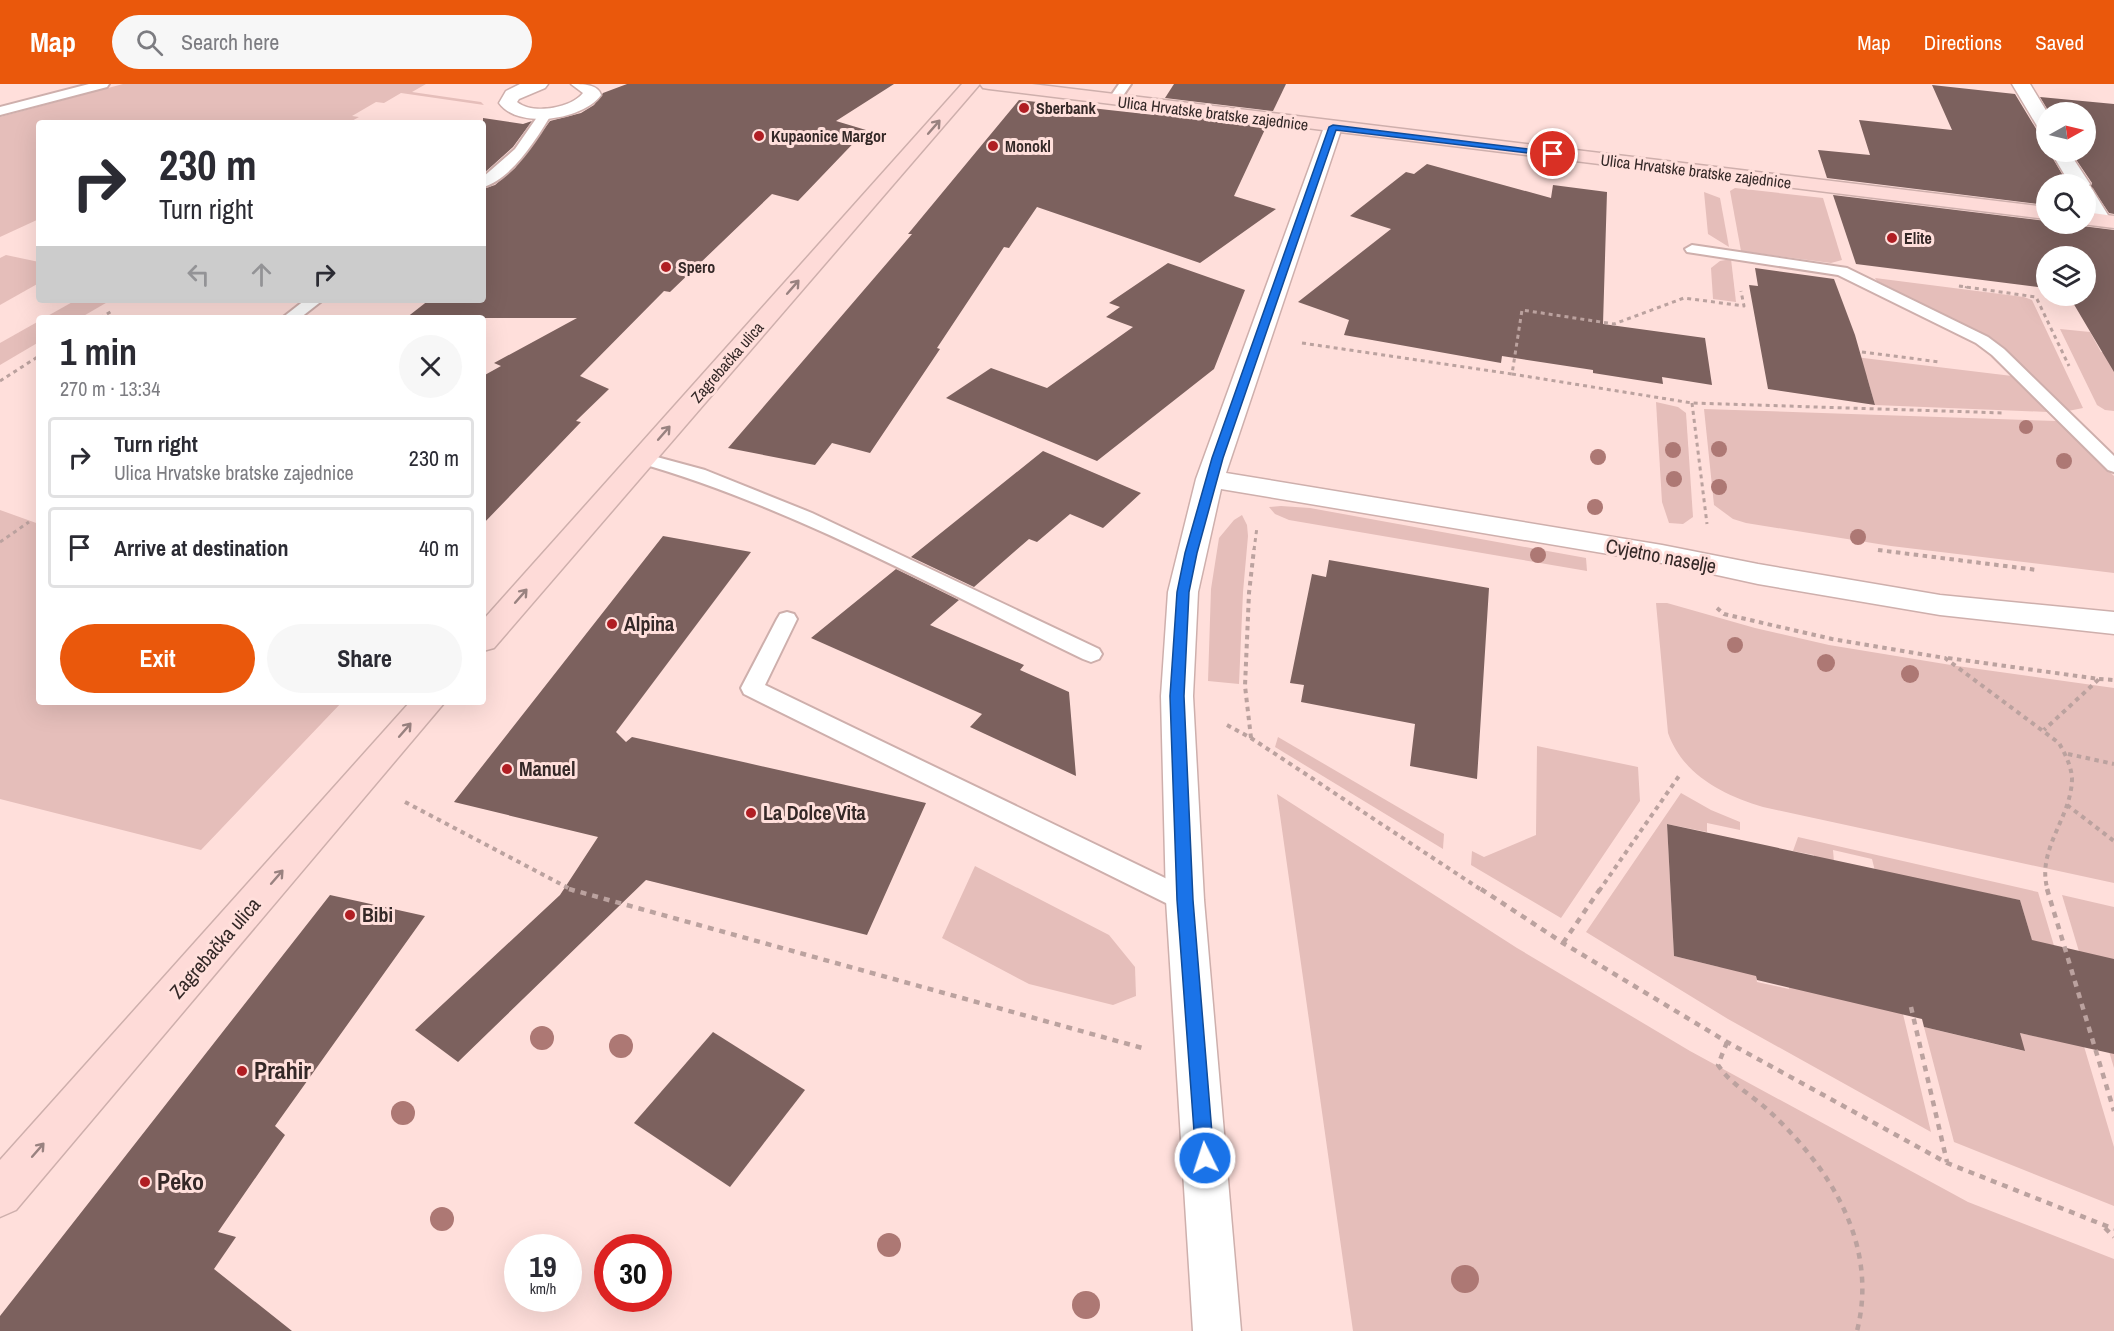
<!DOCTYPE html>
<meta charset="utf-8">
<style>
:root{--surface:#fff;--page:#f7f7f7;--text:#2b2b33;--muted:#7c7c81;--line:#e1e1e2;--accent:#ea580c}
body{margin:0;font-family:"Archivo Narrow",sans-serif;background:var(--page);color:var(--text);height:100vh;display:flex;flex-direction:column;font-size:22px;white-space:nowrap}
*{box-sizing:border-box;margin:0}
p{font-size:20px;color:var(--muted)}
.icon{flex:none;width:33px;height:33px;fill:none;stroke:currentColor;stroke-width:2;stroke-linecap:round;stroke-linejoin:round}
.map{position:relative;flex:1;overflow:hidden}
.panel{position:absolute;left:36px;top:231px;width:450px;height:390px;display:flex;flex-direction:column;background:var(--surface);border-radius:6px;box-shadow:0 6px 24px #0002}
.panel>*{flex:none}
.top-card{position:absolute;left:36px;top:36px;width:450px;height:183px;border-radius:6px;box-shadow:0 6px 24px #0002;background:#fff;color:var(--text);overflow:hidden}
.needle{width:39px;rotate:82deg}
.fabs{position:absolute;left:2036px;top:18px;display:grid;gap:12px}
.fabs a{display:grid;place-items:center;width:60px;height:60px;border-radius:50%;background:var(--surface);box-shadow:0 6px 24px #0002;font-size:30px}
.speed{position:absolute;left:504px;top:1150px;display:flex;gap:12px;font-size:30px;font-weight:700;text-align:center}
.speed>*{display:grid;place-content:center;width:78px;height:78px;border-radius:50%;background:var(--surface);box-shadow:0 6px 24px #0002;line-height:1}
.speed small{font-size:15px;font-weight:400}
.speed .limit{border:9px solid #d22;background:#fff;color:#111}
.pin{position:absolute;display:grid;place-items:center;width:51px;height:51px;color:#fff;margin:-26px;border:3px solid #fff;border-radius:50%;box-shadow:0 2px 6px #0007}
.me{position:absolute;width:66px;margin:-33px;rotate:356deg;stroke-linejoin:round;filter:drop-shadow(0 0 4px #0008)}
.turn{display:flex;align-items:center;gap:21px;height:126px;padding:0 24px;font-size:27px}
.turn .icon{width:78px;height:78px;stroke-width:2.5}
.turn b{display:block;font-size:42px;line-height:51px}
.lanes{display:flex;align-items:center;height:57px;padding:0 24px;background:#0003;justify-content:center;gap:30px;direction:ltr}
.lanes .off{opacity:.35}
.round{display:grid;place-items:center;flex:none;width:63px;height:63px;border-radius:32px;background:var(--page)}
.head{display:flex;align-items:center;justify-content:space-between;height:102px;padding:0 24px}
h1{font-size:36px;font-weight:800;line-height:45px}
.cta{display:flex;gap:12px;margin-top:auto;padding:12px 24px}
.cta a{flex:1;height:69px;border-radius:36px;background:var(--accent);color:#fff;font-size:24px;font-weight:800;line-height:69px;text-align:center}
.cta a+a{background:var(--page);color:var(--text)}
ul{padding:0;list-style:none}
li{display:flex;align-items:center;gap:18px;height:81px;margin:0 12px 9px;padding:0 12px;border:3px solid var(--line);border-radius:6px}
li div{flex:1}
li b{display:block;font-size:22px}
li em{font-style:normal}
header{display:flex;align-items:center;gap:36px;box-sizing:border-box;height:84px;padding:0 30px;background:var(--accent);color:#fff}
header strong{font-size:28px}
nav{display:flex;gap:33px;margin-inline-start:auto;font-size:21px}
.search{width:420px;height:54px;background:var(--page);display:flex;align-items:center;gap:15px;box-sizing:border-box;padding:0 21px;border-radius:33px;color:var(--muted);font-size:22px}
.map>svg:first-child{display:block}
</style>
<header>
<strong>Map</strong>
<div class="search"><svg class="icon" aria-label="search" viewBox="0 0 24 24"><circle cx="10" cy="10" r="6"/><path d="M15 15l6 6"/></svg>Search here</div>
<nav><a>Map</a><a>Directions</a><a>Saved</a></nav>
</header>
<div class="map">
<svg width="2114" height="1247" viewBox="0 0 2114 1247">
<rect width="100%" height="100%" fill="#ffdfdb"/>
<!-- green -->
<g fill="#e5beba">
<polygon points="123,0 426,0 412,8 481,18 484,21 401,9 384,19 376,18 352,32 359,33 348,39 39,39 39,135 0,153 0,33"/>
<polygon points="1735,104 1823,114 1842,176 1831,179 1741,167 1730,107"/>
<polygon points="1704,108 1720,114 1729,163 1708,150"/>
<polygon points="6,171 39,178 39,199 0,221 0,174"/>
<polygon points="1731,175 1736,218 1713,215 1711,184 1720,177"/>
<polygon points="1875,194 2024,213 2032,216 2083,324 2068,327 1979,249 1877,197"/>
<polygon points="76,216 111,216 80,234 44,234"/>
<polygon points="39,237 39,258 0,281 0,259"/>
<polygon points="2060,245 2090,248 2101,268 2110,269 2114,277 2114,327 2105,326 2097,321"/>
<polygon points="1855,273 2012,292 2048,328 1875,321 1867,293 1860,291"/>
<polygon points="1656,318 1678,323 1686,329 1693,433 1683,440 1669,439 1662,418"/>
<polygon points="1704,325 2057,337 2114,392 2114,489 1891,462 1746,439 1733,435 1714,421"/>
<polygon points="1281,422 1310,424 1586,474 1587,487 1289,436 1275,430 1269,423"/>
<polygon points="0,426 39,440 39,618 342,618 201,766 0,715"/>
<polygon points="1242,431 1247,441 1248,452 1243,508 1239,600 1208,597 1211,505 1219,454 1234,436"/>
<path d="M1656 519H1667L1755 544 1829 561 1957 582 2114 604V799L1763 723C1723 711 1683 691 1668 649Z"/>
<polygon points="1278,653 1444,750 1443,765 1275,663"/>
<polygon points="1537,662 1638,683 1640,717 1561,834 1471,781 1472,767 1484,773 1536,751"/>
<polygon points="1681,709 1711,726 1740,738 1740,746 1707,739 1707,748 1667,740 1674,872 1719,883 1755,883 1757,898 1789,905 1788,891 1903,930 1931,1048 1728,935 1586,848"/>
<polygon points="1277,710 1517,864 1690,967 1968,1118 2114,1175 2114,1247 1353,1247"/>
<polygon points="1798,753 2038,808 2114,1063 2114,1122 1954,1058 1924,943 2024,967 2020,949 2062,958 2020,816 1875,787 1872,775 1833,766 1834,778 1814,774 1814,771 1793,767"/>
<polygon points="975,782 1109,851 1135,883 1136,912 1113,921 1029,900 942,854"/>
<polygon points="2062,811 2114,823 2114,984"/>
</g>
<!-- building -->
<g fill="#7c615e">
<polygon points="627,0 894,0 836,37 866,46 798,117 772,110 670,208 664,207 580,292 609,305 576,337 581,338 483,440 483,292 501,282 494,279 577,234 406,234 429,216 483,216 483,105 495,101 515,84 550,37 581,29 594,21 603,9"/>
<polygon points="1174,0 1286,0 1273,27 1165,14"/>
<polygon points="1932,1 2015,10 2038,48 2046,51 2046,68 2049,68 2068,100 2046,100 2046,121 1827,94 1818,66 1870,71 1859,36 1952,46"/>
<polygon points="2040,13 2114,20 2114,130 2109,129 2091,102 2092,99 2071,68 2085,68 2085,28 2049,28"/>
<polygon points="1019,16 1154,31 1156,28 1267,41 1234,112 1276,125 1200,179 1037,123 1009,164 1004,163 937,264 940,265 870,369 832,359 815,381 728,364 912,150 908,150"/>
<polygon points="483,34 523,40 532,37 513,63 483,90"/>
<polygon points="1427,80 1551,114 1553,101 1607,108 1603,240 1705,254 1712,301 1662,293 1663,300 1593,289 1593,286 1502,272 1501,279 1344,251 1349,236 1298,218 1391,145 1350,132 1406,88 1414,90"/>
<polygon points="1833,111 2046,137 2046,140 2080,140 2082,142 2114,146 2114,288 2069,212 2085,212 2085,172 2046,172 2046,204 1856,180"/>
<polygon points="1168,179 1245,206 1214,285 1097,377 946,314 991,284 1047,304 1133,243 1106,233 1120,223 1109,219"/>
<polygon points="1755,184 1834,195 1855,251 1875,321 1768,305 1749,201 1758,202"/>
<polygon points="1043,367 1141,409 1103,444 1070,430 1037,458 1029,455 974,503 911,473"/>
<polygon points="663,452 751,468 616,648 626,658 632,653 926,719 867,851 646,796 458,978 415,946 560,811 598,753 454,718"/>
<polygon points="1329,476 1489,504 1477,695 1410,682 1415,640 1301,618 1304,601 1290,599 1312,490 1326,493"/>
<polygon points="896,485 959,516 930,541 1024,581 1020,586 1069,608 1076,692 970,643 982,630 811,554"/>
<polygon points="1667,740 2020,816 2032,856 2114,875 2114,970 2020,949 2025,967 1924,943 1922,935 1757,896 1756,892 1674,872"/>
<polygon points="330,811 425,832 275,1042 285,1051 218,1148 236,1153 214,1185 292,1247 0,1247 0,1232"/>
<polygon points="713,948 805,1006 730,1103 634,1039"/>
</g>
<g fill="none" stroke-linecap="round" stroke-linejoin="round">
<!-- lane casing -->
<g stroke="#ceafac" stroke-width="4">
<g id="lane">
<polygon points="89,0 109,0 107,3 0,31 0,23"/>
<polygon points="1119,0 1131,0 1118,19 1110,19 1108,16"/>
<path d="M546 25 552 29C538 53 511 96 483 103V93L515 65 542 26Z"/>
<polygon points="1692,161 1847,184 1988,253 2004,265 2114,372 2114,388 2108,386 1992,271 1976,259 1838,191 1687,168 1685,165"/>
<polygon points="305,216 323,216 300,234 282,234"/>
<path d="M642 369 705 386 812 429 1099 565 1102 570 1099 575 1091 578 1083 575C938 505 791 422 636 378L633 374 636 370Z"/>
<polygon points="787,528 794,530 797,535 765,601 1194,808 1198,816 1194,824 1185,827 1176,824 744,610 741,604 777,535 780,530"/>
</g>
</g>
<!-- street casing -->
<g stroke="#ceafac" stroke-width="3">
<g id="street">
<path d="M520 0H548L545 4 519 15 517 18C533 31 571 24 583 9L571 0C583 0 598 0 601 11 583 36 518 46 499 19L506 7Z"/>
<polygon points="2012,0 2030,0 2047,28 2046,49 2040,47"/>
<polygon points="1333,37 1339,39 1342,43 1226,389 1662,461 1758,480 1940,511 2114,528 2114,550 1940,531 1758,500 1662,479 1221,405 1198,508 1193,612 1204,816 1241,1247 1193,1247 1166,816 1161,612 1168,508 1196,395 1324,43 1327,39"/>
<polygon points="2051,68 2069,68 2090,100 2087,104 2092,105 2111,136 2108,140 2101,142 2094,140 2085,126 2085,100 2070,100"/>
</g>
</g>
<!-- secondary casing -->
<g stroke="#ceafac" stroke-width="3">
<g id="secondary">
<polygon points="962,0 980,0 494,564 483,567 483,536"/>
<polygon points="980,0 1032,0 2046,123 2046,135 989,5 983,4"/>
<polygon points="2085,128 2114,132 2114,144 2082,140 2085,140"/>
<polygon points="410,618 445,618 16,1126 0,1133 0,1076"/>
</g>
</g>
<!-- path-far3 -->
<polyline stroke="#bba29f" stroke-width="2" stroke-dasharray="3 3" stroke-linecap="butt" points="1959,202 1970,204"/>
<!-- path-far2 -->
<g stroke="#bba29f" stroke-width="3" stroke-dasharray="4 4" stroke-linecap="butt">
<polyline points="1959,202 2036,213 2069,282"/>
<polyline points="100,234 112,227"/>
<polyline points="1302,259 1512,290 1522,226 1614,240 1684,214 1744,222 1741,207"/>
<polyline points="1862,268 1940,278"/>
<polyline points="1512,290 1692,319 2005,329"/>
<polyline points="0,297 39,272"/>
<polyline points="1692,319 1707,440"/>
<polyline points="0,458 29,438"/>
<polyline points="1254,466 1257,443"/>
</g>
<!-- path-far1 -->
<g stroke="#bba29f" stroke-width="4" stroke-dasharray="4.5 4.5" stroke-linecap="butt">
<polyline points="1878,466 2037,486"/>
<path d="M1717 524 1724 530 1832 555 1945 574 2059 659C2065 670 2071 681 2072 694 2072 734 2035 766 2048 807"/>
<polyline points="1948,574 2099,595 2044,646"/>
<polyline points="2099,595 2114,596"/>
<polyline points="1227,641 1251,654 1483,807"/>
<polyline points="1251,654 1245,602 1249,509 1254,465"/>
<polyline points="2068,670 2114,680"/>
<polyline points="405,718 574,807"/>
<polyline points="2067,721 2114,757"/>
<polyline points="1599,807 1679,692"/>
</g>
<!-- path -->
<g stroke="#bba29f" stroke-width="4.5" stroke-dasharray="6 6" stroke-linecap="butt">
<polyline points="569,805 1146,965"/>
<polyline points="1481,805 1563,859 1727,958 1947,1079 2114,1145"/>
<polyline points="2047,805 2114,1027"/>
<polyline points="1563,859 1600,805"/>
<polyline points="1911,923 1947,1078"/>
<path d="M1727 958 1718 981 1723 988C1736 1003 1754 1013 1769 1027 1830 1084 1879 1160 1857 1247"/>
<polyline points="2105,1144 2114,1153"/>
</g>
<!-- lane -->
<use href="#lane" fill="#fff" fill-rule="evenodd"/>
<!-- street -->
<use href="#street" fill="#fff" fill-rule="evenodd"/>
<!-- secondary -->
<use href="#secondary" fill="#fedbd8" fill-rule="evenodd"/>
</g>
<!-- trees -->
<g fill="#ad7874">
<circle cx="2026" cy="343" r="7"/>
<circle cx="1719" cy="365" r="8"/>
<circle cx="1673" cy="366" r="8"/>
<circle cx="1598" cy="373" r="8"/>
<circle cx="2064" cy="377" r="8"/>
<circle cx="1674" cy="395" r="8"/>
<circle cx="1719" cy="403" r="8"/>
<circle cx="1595" cy="423" r="8"/>
<circle cx="1858" cy="453" r="8"/>
<circle cx="1538" cy="471" r="8"/>
<circle cx="1735" cy="561" r="8"/>
<circle cx="1826" cy="579" r="9"/>
<circle cx="1910" cy="590" r="9"/>
<circle cx="542" cy="954" r="12"/>
<circle cx="621" cy="962" r="12"/>
<circle cx="403" cy="1029" r="12"/>
<circle cx="442" cy="1135" r="12"/>
<circle cx="889" cy="1161" r="12"/>
<circle cx="1465" cy="1195" r="14"/>
<circle cx="1086" cy="1221" r="14"/>
</g>
<!-- one-way arrows -->
<defs><path id="oneway-shaft" d="M-6 0H5M1.5-3L5.5 0L1.5 3" fill="none" stroke-width="1.6" stroke-linecap="round" stroke-linejoin="round" transform="scale(1.5)"/></defs>
<g stroke="#998280">
<use href="#oneway-shaft" transform="translate(934 43) rotate(-49)"/>
<use href="#oneway-shaft" transform="translate(793 203) rotate(-49)"/>
<use href="#oneway-shaft" transform="translate(664 349) rotate(-49)"/>
<use href="#oneway-shaft" transform="translate(521 512) rotate(-49)"/>
<use href="#oneway-shaft" transform="translate(405 646) rotate(-49)"/>
<use href="#oneway-shaft" transform="translate(277 793) rotate(-49)"/>
<use href="#oneway-shaft" transform="translate(38 1066) rotate(-49)"/>
</g>
<!-- route -->
<polygon fill="#1a73e8" stroke="#114b97" stroke-width="1.5" points="1333,41 1553,68 1557,70 1553,72 1336,46 1223,374 1197,469 1189,508 1184,612 1193,816 1214,1074 1211,1081 1205,1083 1198,1081 1196,1074 1177,816 1170,612 1177,508 1185,469 1212,374 1329,43"/>
<!-- markers -->
<g fill="#b01e23" stroke="#ffdfdb" stroke-width="2">
<circle cx="1024" cy="24" r="6"/>
<circle cx="759" cy="52" r="6"/>
<circle cx="993" cy="62" r="6"/>
<circle cx="1892" cy="154" r="6"/>
<circle cx="666" cy="183" r="6"/>
<circle cx="612" cy="540" r="6"/>
<circle cx="507" cy="685" r="6"/>
<circle cx="751" cy="729" r="6"/>
<circle cx="350" cy="831" r="6"/>
<circle cx="242" cy="987" r="6"/>
<circle cx="145" cy="1098" r="6"/>
</g>
<g text-anchor="middle" stroke-width="6" stroke-linejoin="round" paint-order="stroke">
<!-- far-poi labels -->
<g font-size="16" font-weight="bold" fill="#342827" stroke="#ffdfdb" text-anchor="start">
<text x="1036" y="30">Sberbank</text>
<text x="771" y="58">Kupaonice Margor</text>
<text x="1005" y="68">Monokl</text>
<text x="1904" y="160">Elite</text>
<text x="678" y="189">Spero</text>
</g>
<!-- far-street labels -->
<g font-size="16" fill="#342827" stroke="#ffdfdb">
<text transform="translate(1213 29) rotate(7)" y="6">Ulica Hrvatske bratske zajednice</text>
<text transform="translate(1696 87) rotate(7)" y="6">Ulica Hrvatske bratske zajednice</text>
<text transform="translate(727 278) rotate(-49)" y="6">Zagrebačka ulica</text>
</g>
<!-- street labels -->
<g font-size="20" fill="#342827" stroke="#ffdfdb">
<text transform="translate(1661 472) rotate(11)" y="7">Cvjetno naselje</text>
<text transform="translate(215 864) rotate(-49)" y="7">Zagrebačka ulica</text>
</g>
<!-- poi labels -->
<g font-size="20" font-weight="bold" fill="#342827" stroke="#ffdfdb" text-anchor="start">
<text x="624" y="547">Alpina</text>
<text x="519" y="692">Manuel</text>
<text x="763" y="736">La Dolce Vita</text>
<text x="362" y="838">Bibi</text>
</g>
<!-- near-poi labels -->
<g font-size="24" font-weight="bold" fill="#342827" stroke="#ffdfdb" text-anchor="start">
<text x="254" y="995">Prahir</text>
<text x="157" y="1106">Peko</text>
</g>
</g>
</svg>
<div class="fabs">
<a><svg class="needle" viewBox="-14 -14 28 28"><path d="M0-13l5 13h-10z" fill="#e53935"/><path d="M0 13l5-13h-10z" fill="#7c7c81"/></svg></a>
<a><svg class="icon" aria-label="search" viewBox="0 0 24 24"><circle cx="10" cy="10" r="6"/><path d="M15 15l6 6"/></svg></a>
<a><svg class="icon" aria-label="layers" viewBox="0 0 24 24"><path d="M12 4l9 5-9 5-9-5zM3 14l9 5 9-5"/></svg></a>
</div>
<div class="speed"><div>19<small>km/h</small></div><div class="limit">30</div></div>
<div class="pin" style="left:1553px;top:70px;background:#d93025"><svg class="icon" aria-label="arrive" viewBox="0 0 24 24"><path d="M6 21V4h12l-3 4 3 4H6"/></svg></div>
<svg class="me" style="left:1205px;top:1074px" viewBox="-20 -20 40 40"><circle r="17" fill="#1a73e8" stroke="#fff" stroke-width="3"/><path d="M0-11L8 9 0 5-8 9z" fill="#fff"/></svg>
<div class="top-card">
<div class="turn"><svg class="icon" aria-label="right" viewBox="0 0 24 24"><path d="M7 20v-9h11M14 6l5 5-5 5"/></svg><div><b>230 m</b>Turn right</div></div>
<div class="lanes"><svg class="icon off" aria-label="left" viewBox="0 0 24 24"><path d="M17 20v-9H6M10 6l-5 5 5 5"/></svg><svg class="icon off" aria-label="ahead" viewBox="0 0 24 24"><path d="M12 20V5M6 11l6-6 6 6"/></svg><svg class="icon" aria-label="right" viewBox="0 0 24 24"><path d="M7 20v-9h11M14 6l5 5-5 5"/></svg></div>
</div>
<section class="panel">
<div class="head"><div><h1>1 min</h1><p>270 m · 13:34</p></div><a class="round"><svg class="icon" aria-label="close" viewBox="0 0 24 24"><path d="M6 6l12 12M18 6L6 18"/></svg></a></div>
<ul>
<li><svg class="icon" aria-label="right" viewBox="0 0 24 24"><path d="M7 20v-9h11M14 6l5 5-5 5"/></svg><div><b>Turn right</b><p>Ulica Hrvatske bratske zajednice</p></div><em>230 m</em></li>
<li><svg class="icon" aria-label="arrive" viewBox="0 0 24 24"><path d="M6 21V4h12l-3 4 3 4H6"/></svg><div><b>Arrive at destination</b></div><em>40 m</em></li>
</ul>
<div class="cta"><a>Exit</a><a>Share</a></div>
</section>
</div>
